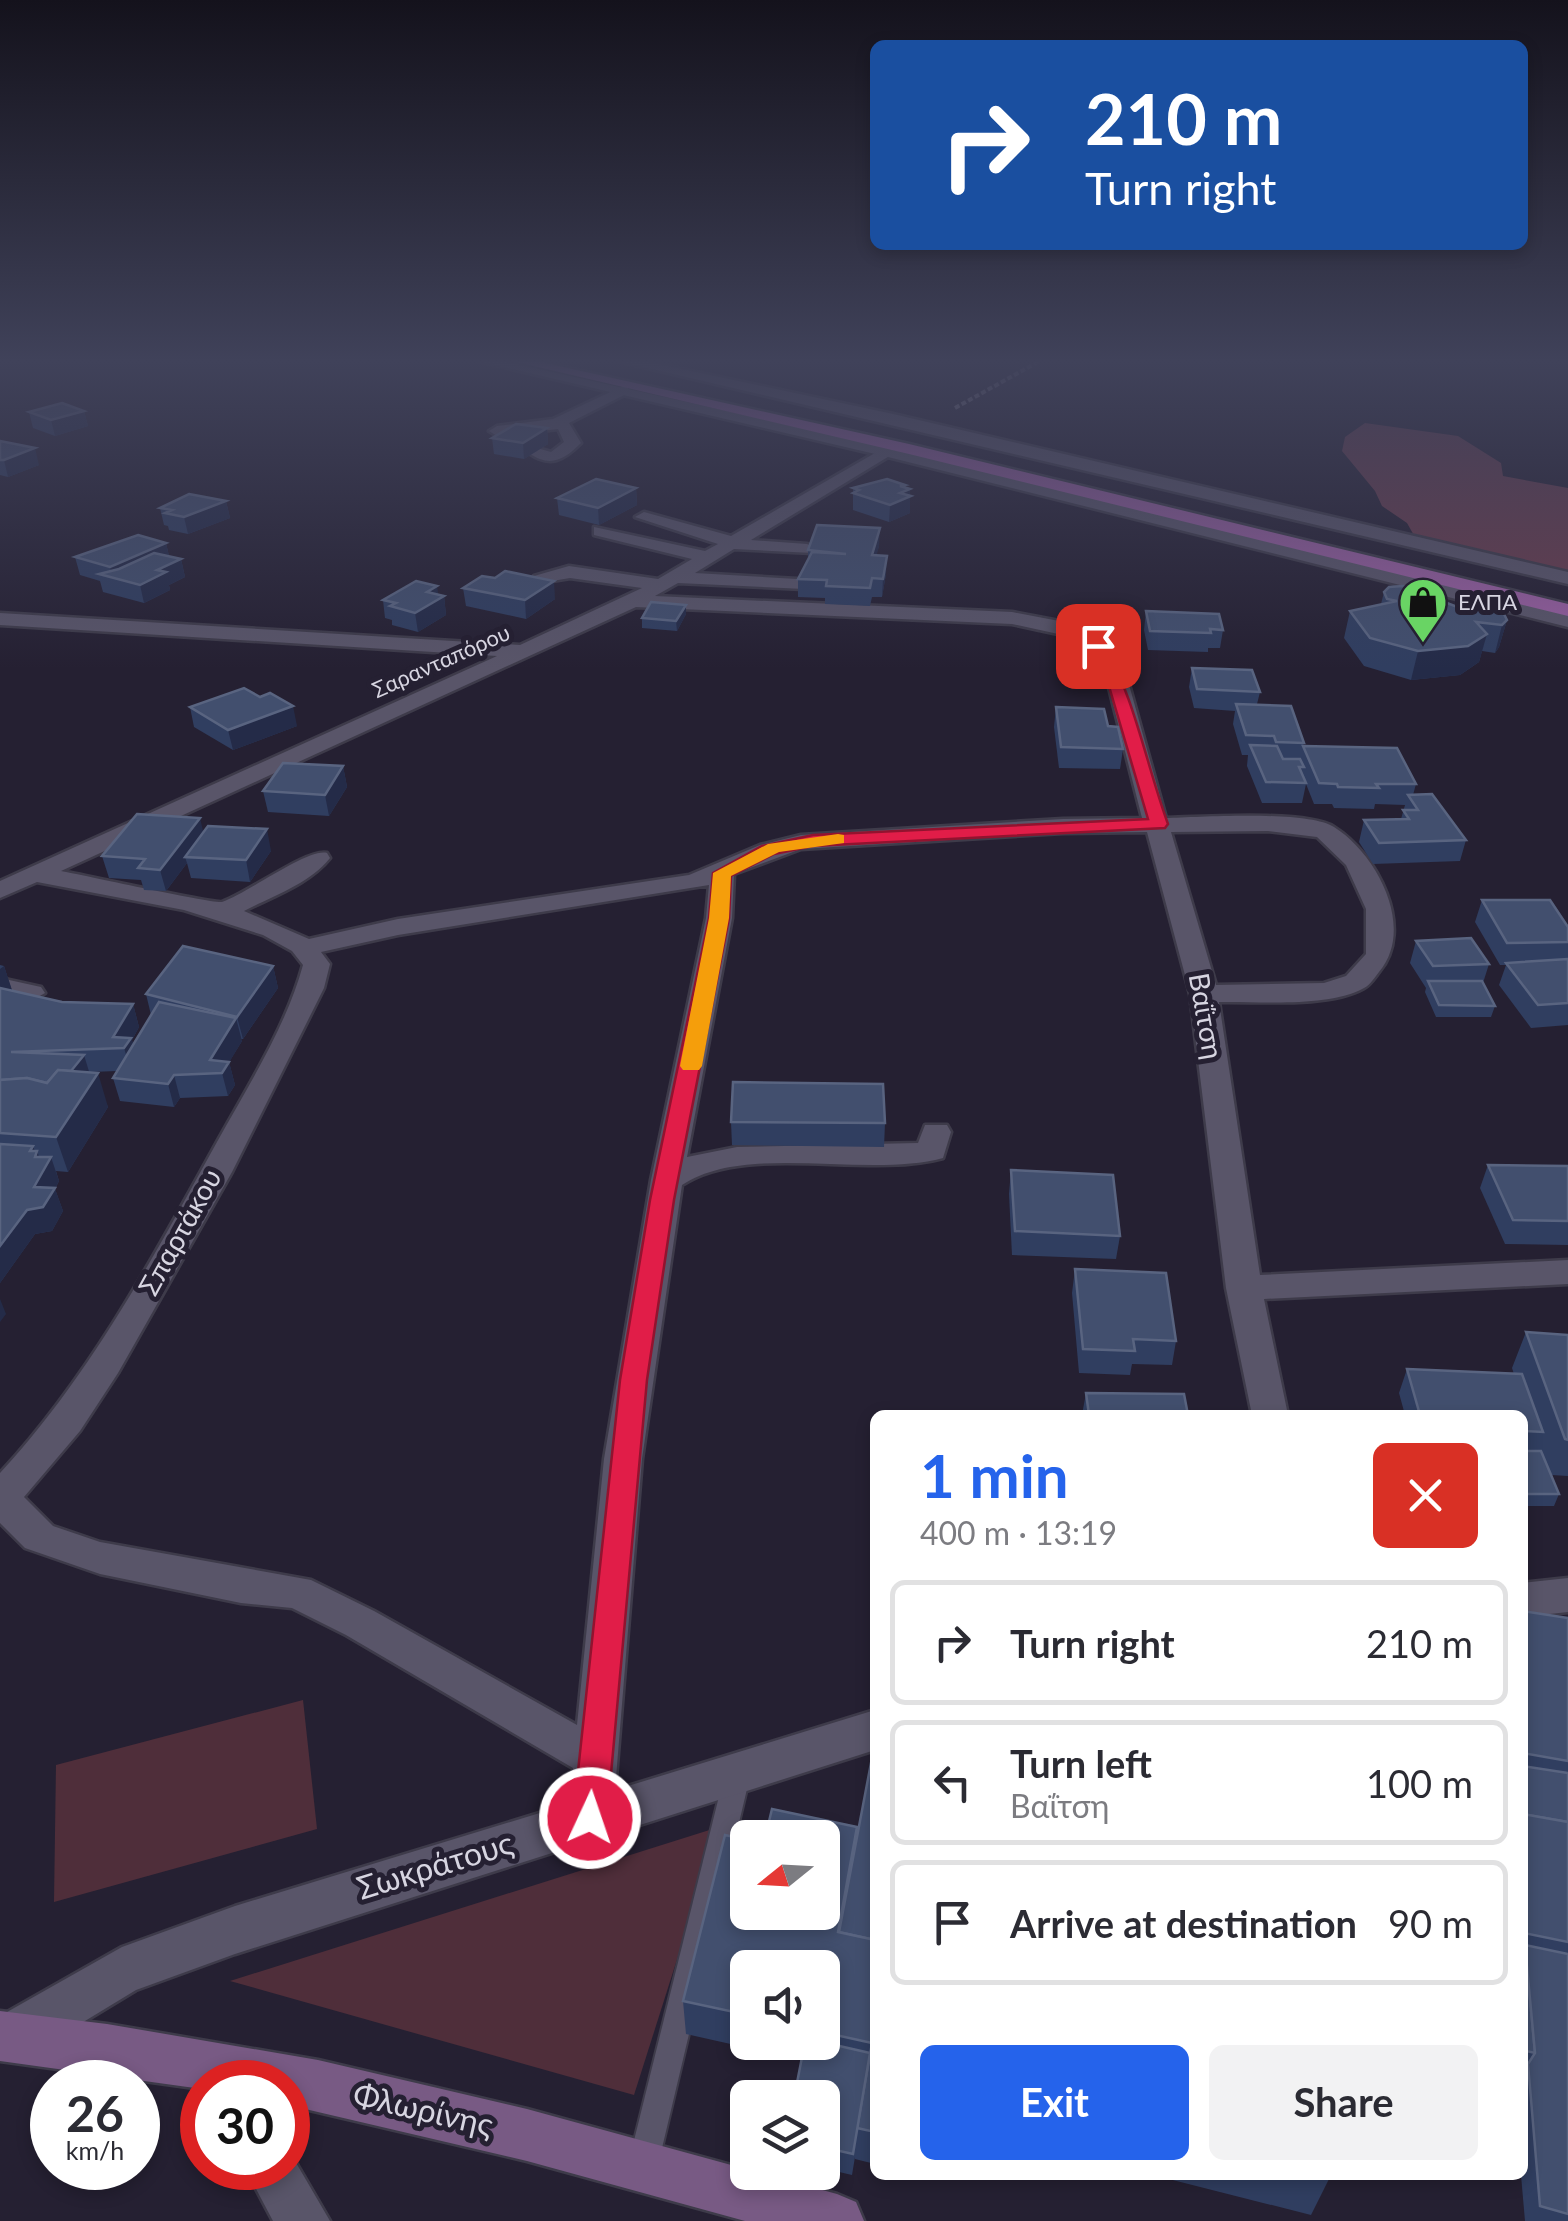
<!DOCTYPE html>
<meta charset="utf-8">
<style>
:root{--surface:#fff;--page:#f2f2f3;--text:#2b2b33;--muted:#7c7c81;--line:#e1e1e2;--accent:#2563eb}
body{margin:0;font-family:Lato,sans-serif;background:var(--page);color:var(--text);height:100vh;display:flex;flex-direction:column;font-size:38px;white-space:nowrap}
*{box-sizing:border-box;margin:0}
p{font-size:32px;color:var(--muted)}
.icon{flex:none;width:55px;height:55px;fill:none;stroke:currentColor;stroke-width:2;stroke-linecap:round;stroke-linejoin:round}
.map{position:relative;flex:1;overflow:hidden}
.drawer{position:absolute;left:870px;top:1410px;width:658px;height:770px;display:flex;flex-direction:column;background:var(--surface);border-radius:15px;box-shadow:0 5px 15px #0003}
.drawer>*{flex:none}
.guide{position:absolute;left:870px;top:40px;width:658px;height:210px;border-radius:15px;box-shadow:0 5px 15px #0003;background:#1a4fa0;color:#fff;overflow:hidden}
.needle{width:65px;rotate:252deg}
.fabs{position:absolute;left:730px;top:1820px;display:grid;gap:20px}
.fabs a{display:grid;place-items:center;width:110px;height:110px;border-radius:15px;background:var(--surface);box-shadow:0 5px 15px #0003;font-size:50px}
.speed{position:absolute;left:30px;top:2060px;display:flex;gap:20px;font-size:50px;font-weight:700;text-align:center}
.speed>*{display:grid;place-content:center;width:130px;height:130px;border-radius:50%;background:var(--surface);box-shadow:0 5px 15px #0003;line-height:1}
.speed small{font-size:25px;font-weight:400}
.speed .limit{border:15px solid #d22;background:#fff;color:#111}
.pin{position:absolute;display:grid;place-items:center;width:85px;height:85px;color:#fff;margin:-42px;border-radius:20px;box-shadow:0 5px 15px #0006}
.me{position:absolute;width:110px;margin:-55px;rotate:3deg;stroke-linejoin:round;filter:drop-shadow(0 0 8px #0008)}
.turn{display:flex;align-items:center;gap:35px;height:210px;padding:0 50px;font-size:45px}
.turn .icon{width:130px;height:130px;stroke-width:2.5}
.turn b{display:block;font-size:70px;line-height:85px}
.round{display:grid;place-items:center;flex:none;width:105px;height:105px;border-radius:15px;background:var(--page)}
.head{display:flex;align-items:center;justify-content:space-between;height:170px;padding:0 50px}
h1{font-size:60px;font-weight:700;line-height:75px;color:var(--accent)}
.cta{display:flex;gap:20px;margin-top:auto;padding:20px 50px}
.cta a{flex:1;height:115px;border-radius:15px;background:var(--accent);color:#fff;font-size:40px;font-weight:700;line-height:115px;text-align:center}
.cta a+a{background:var(--page);color:var(--text)}
ul{padding:0;list-style:none}
li{display:flex;align-items:center;gap:30px;height:125px;margin:0 20px 15px;padding:0 30px;border:5px solid var(--line);border-radius:15px}
li div{flex:1}
li b{display:block;font-size:38px}
li em{font-style:normal}
.map>svg:first-child{display:block}
</style>
<div class="map">
<svg width="1568" height="2221" viewBox="0 0 1568 2221">
<rect width="100%" height="100%" fill="#252032"/>
<!-- green -->
<g fill="#4f2e3a">
<polygon points="303,1700 317,1829 54,1902 56,1765"/>
<polygon points="719,1827 634,2095 230,1981"/>
</g>
<!-- forest -->
<polygon fill="#683c4d" points="1365,423 1458,436 1501,463 1503,476 1568,488 1568,570 1554,572 1416,539 1407,523 1382,506 1375,491 1342,451 1345,437"/>
<g fill="none" stroke-linecap="round" stroke-linejoin="round">
<!-- service casing -->
<g stroke="#3e3b4a" stroke-width="4">
<g id="service">
<polygon points="653,358 664,358 641,366 637,364"/>
<polygon points="738,1760 747,1764 751,1772 658,2165 654,2176 643,2180 632,2176 628,2165 725,1772 729,1764"/>
</g>
</g>
<!-- minor casing -->
<g stroke="#3e3b4a" stroke-width="5">
<g id="minor">
<path d="M623 386 628 387V393L569 423 581 443C564 460 550 468 529 453L537 448 551 452 564 442 558 429 497 436 489 431 497 426 553 419Z"/>
<path d="M882 449 896 452 751 540 807 544 816 549 813 553 734 549 695 573 797 579 804 581V589L678 583 655 596 1012 612 1075 624 1095 634 1114 654 1130 688 1166 818C1202 817 1307 810 1334 827 1377 854 1416 928 1379 972 1375 977 1370 985 1364 988 1328 1008 1260 1001 1219 1002L1260 1275 1568 1260V1284L1264 1299 1288 1415H1252L1226 1288 1190 994 1147 832 1063 833 801 849 734 874 732 918 687 1157 737 1147 918 1143 925 1125H947L951 1132 943 1158C866 1179 746 1142 682 1185L642 1459 615 1790 875 1710V1750L235 1954 136 1990 29 2055 11 2062 0 2057V2016L122 1947 235 1906 569 1804 573 1768 346 1635 292 1608 241 1603 100 1574 25 1548 0 1523V1473C90 1376 153 1258 217 1142 248 1086 286 1027 303 965L292 951 263 935 184 910 37 882 0 898V881L497 656 0 625V613L520 645 642 588 570 578 534 584V576L569 566 658 579 692 559 594 535V527L705 551 718 544 635 517 644 512 731 536ZM636 607 1012 624 1072 637 1097 659 1109 688 1142 818 1063 819 801 835 760 845 689 875 398 919 309 939 244 911C273 896 309 884 330 858L327 853C308 848 248 893 222 902 214 904 83 875 61 871ZM1268 831 1317 837 1346 865 1366 909V954L1346 976 1324 983 1216 985 1171 832ZM709 885 706 918 651 1180 604 1459 577 1725 374 1611 311 1580 100 1542 53 1526 24 1497 80 1431 118 1373 232 1172 324 988 330 964 321 952 398 935Z"/>
<polygon points="0,978 41,987 45,993 31,1001 0,994"/>
<polygon points="1568,1578 1568,1612 1522,1617 1522,1583"/>
</g>
</g>
<!-- tertiary casing -->
<g stroke="#3e3b4a" stroke-width="5">
<g id="tertiary">
<polygon points="465,358 489,358 888,447 1568,615 1568,627 888,457"/>
<polygon points="605,358 630,358 893,414 1568,572 1568,584"/>
<polygon points="288,2149 330,2221 273,2221 245,2168 288,2168"/>
</g>
</g>
<!-- secondary casing -->
<g stroke="#3e3b4a" stroke-width="5">
<polygon id="secondary" points="0,2011 107,2024 318,2060 527,2109 837,2194 856,2202 864,2221 745,2221 527,2161 288,2105 288,2082 202,2082 202,2089 0,2061"/>
</g>
<!-- primary casing -->
<g stroke="#3e3b4a" stroke-width="5">
<polygon id="primary" points="499,358 523,358 909,444 1568,604 1568,616 909,454"/>
</g>
<!-- path -->
<polyline stroke="#807c8b" stroke-width="4" stroke-dasharray="5 2.5" stroke-linecap="butt" points="955,408 1045,358"/>
<!-- service -->
<use href="#service" fill="#595569" fill-rule="evenodd"/>
<!-- minor -->
<use href="#minor" fill="#595569" fill-rule="evenodd"/>
<!-- tertiary -->
<use href="#tertiary" fill="#595569" fill-rule="evenodd"/>
<!-- secondary -->
<use href="#secondary" fill="#785a84" fill-rule="evenodd"/>
<!-- primary -->
<use href="#primary" fill="#965e9f" fill-rule="evenodd"/>
</g>
<!-- wall -->
<g fill="#303e60" fill-rule="evenodd">
<polygon points="84,411 88,426 55,436 33,428 29,412"/>
<polygon points="547,428 548,444 524,459 494,454 492,438"/>
<polygon points="0,441 39,465 8,477 0,475"/>
<polygon points="905,485 904,488 910,489 910,513 889,522 853,510 853,488"/>
<polygon points="636,488 637,505 599,525 559,515 557,498"/>
<polygon points="226,501 230,518 188,534 169,530 168,526 164,525 160,508"/>
<polygon points="166,543 169,556 181,559 185,577 169,585 170,590 144,603 103,592 100,581 80,575 75,557"/>
<polygon points="879,546 876,555 886,574 882,597 872,597 870,606 825,604 825,598 798,597 798,579 808,559 808,550"/>
<polygon points="495,578 555,599 526,619 466,606 463,588"/>
<polygon points="1384,592 1507,620 1499,647 1495,653 1482,651 1479,662 1460,675 1411,680 1364,666 1344,638 1350,611 1381,604"/>
<polygon points="439,595 444,596 446,615 418,632 392,625 392,620 385,618 383,600"/>
<polygon points="1146,611 1223,630 1220,648 1208,648 1208,652 1148,650 1144,630"/>
<polygon points="686,614 677,631 642,628 642,618"/>
<polygon points="1192,668 1260,692 1257,704 1304,743 1303,746 1416,784 1413,795 1466,840 1460,861 1373,864 1359,842 1364,820 1401,819 1405,805 1375,804 1374,809 1334,808 1332,804 1314,804 1306,784 1302,803 1262,803 1247,766 1248,755 1242,755 1233,724 1235,711 1194,708 1189,687"/>
<polygon points="190,707 297,726 233,750 194,727"/>
<polygon points="1056,707 1108,726 1123,749 1120,769 1059,768 1054,727"/>
<polygon points="343,766 347,787 329,816 268,812 263,791"/>
<polygon points="204,832 271,851 250,882 191,878 187,863 166,891 144,890 141,880 109,878 102,856"/>
<polygon points="1482,900 1568,927 1568,1025 1531,1028 1499,985 1506,965 1500,965 1475,922"/>
<polygon points="1416,941 1489,964 1483,983 1495,1006 1491,1017 1436,1017 1425,992 1426,988 1410,963"/>
<polygon points="0,965 4,966 12,991 62,1002 133,1004 139,1027 132,1040 133,1045 151,1015 146,994 273,966 278,988 243,1039 241,1039 242,1041 229,1062 235,1085 228,1096 180,1098 174,1107 120,1101 113,1078 117,1071 91,1072 108,1107 68,1172 56,1171 59,1181 55,1189 63,1211 52,1231 35,1234 0,1283"/>
<polygon points="731,1122 885,1123 884,1147 732,1145"/>
<polygon points="1488,1165 1568,1166 1568,1245 1505,1244 1480,1188"/>
<polygon points="1011,1170 1120,1236 1116,1259 1012,1255 1009,1194"/>
<polygon points="1075,1269 1176,1341 1172,1365 1132,1364 1130,1375 1079,1373 1072,1293"/>
<polygon points="1526,1332 1568,1335 1568,1476 1552,1475 1559,1494 1554,1506 1522,1506 1522,1415 1405,1415 1399,1393 1407,1369 1514,1374 1512,1368"/>
<polygon points="1086,1393 1188,1415 1082,1415"/>
<polygon points="1522,1611 1568,1618 1568,2221 1525,2221 1521,2175"/>
<path d="M875 1763V2164L855 2159V2157L852 2175 822 2168V2098L802 2060 686 2034 683 2001 748 1912 856 1844ZM748 1968H822V2042H748Z"/>
<polygon points="1153,2175 1331,2175 1311,2215"/>
</g>
<!-- shaded-wall -->
<g fill="#242b48">
<polygon points="84,411 88,426 55,436 51,420"/>
<polygon points="547,428 548,444 524,459 523,443"/>
<polygon points="35,448 39,465 8,477 4,460"/>
<polygon points="905,485 904,491 910,489 910,513 889,522 890,505 900,486"/>
<polygon points="636,488 637,505 599,525 598,508"/>
<polygon points="226,501 230,518 188,534 184,517"/>
<polygon points="880,528 879,546 872,573 872,555"/>
<polygon points="166,543 170,560 112,578 110,567"/>
<polygon points="887,556 886,574 882,597 883,579"/>
<polygon points="181,559 185,577 169,585 170,590 144,603 140,585 157,570"/>
<polygon points="554,581 555,599 526,619 525,600"/>
<polygon points="437,586 439,599 444,596 446,615 418,632 415,613 427,592"/>
<polygon points="686,605 686,614 677,631 676,621"/>
<polygon points="1507,620 1499,647 1495,653 1502,625"/>
<polygon points="1487,634 1479,662 1460,675 1411,680 1418,651"/>
<polygon points="293,706 297,726 233,750 228,730"/>
<polygon points="343,766 347,787 329,816 325,795"/>
<polygon points="200,818 205,839 185,857 187,863 166,891 160,870"/>
<polygon points="267,829 271,851 250,882 246,860"/>
<polygon points="4,966 15,999 0,1011 0,969"/>
<polygon points="273,966 278,988 243,1039 237,1017"/>
<polygon points="133,1004 139,1027 132,1040 138,1061 131,1071 124,1048 113,1037"/>
<polygon points="236,1018 242,1041 227,1066 229,1062 235,1085 228,1096 222,1073 210,1060"/>
<polygon points="84,1055 91,1078 51,1094"/>
<polygon points="98,1073 108,1107 68,1172 56,1137"/>
<polygon points="174,1075 180,1098 174,1107 168,1084"/>
<polygon points="33,1146 36,1154 37,1151 44,1170 51,1157 59,1181 55,1189 63,1211 52,1231 35,1234 0,1283 0,1246 34,1187 30,1151"/>
<polygon points="0,1299 6,1314 0,1322"/>
<polygon points="857,1827 855,1861 840,1943 838,1932"/>
</g>
<!-- building -->
<g fill="#424f6e" stroke="#596480" stroke-width="2.5">
<polygon points="62,403 84,411 51,420 29,412"/>
<polygon points="516,424 547,428 523,443 492,438"/>
<polygon points="0,441 35,448 4,460 0,460"/>
<polygon points="596,479 636,488 598,508 557,498"/>
<polygon points="887,479 905,485 900,486 910,489 900,493 911,496 890,505 853,493 859,490 853,488"/>
<polygon points="189,494 226,501 184,517 165,513 172,510 160,508"/>
<polygon points="817,525 880,528 872,555 887,556 883,579 872,578 870,588 826,586 827,580 798,579 812,552 846,554 808,550"/>
<polygon points="138,535 166,543 110,567 75,557"/>
<polygon points="154,553 181,559 157,570 166,572 140,585 99,574 119,569"/>
<polygon points="505,571 554,581 525,600 463,588 482,576 495,578"/>
<polygon points="416,581 437,586 427,592 444,596 415,613 390,606 396,603 383,600"/>
<polygon points="1403,586 1465,610 1485,608 1503,612 1507,620 1502,625 1476,622 1487,634 1468,646 1418,651 1370,638 1350,611 1397,601 1387,599 1384,592 1389,587"/>
<polygon points="651,602 686,605 676,621 642,618"/>
<polygon points="1146,611 1219,614 1223,630 1210,629 1211,633 1150,631"/>
<polygon points="1192,668 1252,670 1260,692 1197,689"/>
<polygon points="244,688 260,697 270,693 293,706 228,730 190,707"/>
<polygon points="1236,704 1291,706 1304,743 1276,742 1274,736 1246,735"/>
<polygon points="1056,707 1104,709 1108,726 1118,727 1123,749 1061,747"/>
<polygon points="1250,745 1277,746 1283,759 1300,759 1304,767 1299,767 1306,783 1266,782"/>
<polygon points="1303,746 1397,748 1416,784 1376,784 1379,788 1338,787 1337,784 1319,783"/>
<polygon points="283,763 343,766 325,795 263,791"/>
<polygon points="1432,794 1466,840 1379,843 1364,820 1409,819 1403,810 1418,810 1408,795"/>
<polygon points="137,814 200,818 160,870 138,868 145,859 102,856"/>
<polygon points="208,826 267,829 246,860 185,857"/>
<polygon points="1482,900 1550,900 1568,927 1568,942 1507,943"/>
<polygon points="1471,938 1489,964 1433,966 1416,941"/>
<polygon points="183,946 273,966 237,1017 146,994"/>
<polygon points="1568,959 1568,1003 1538,1005 1506,963"/>
<polygon points="1428,981 1482,981 1495,1006 1439,1005"/>
<polygon points="0,988 62,1002 133,1004 113,1037 131,1038 124,1048 11,1052 84,1055 71,1071 58,1070 47,1083 27,1078 0,1080"/>
<polygon points="159,1002 236,1018 210,1060 229,1062 222,1073 174,1075 168,1084 113,1078"/>
<polygon points="58,1070 98,1073 56,1137 0,1133 0,1080 27,1078 47,1083"/>
<polygon points="733,1082 883,1084 885,1123 731,1122"/>
<polygon points="0,1144 33,1146 30,1151 37,1151 35,1157 51,1157 34,1187 55,1188 43,1207 27,1210 0,1246"/>
<polygon points="1488,1165 1568,1166 1568,1221 1513,1220"/>
<polygon points="1011,1170 1113,1175 1120,1236 1015,1231"/>
<polygon points="1075,1269 1166,1273 1176,1341 1133,1339 1135,1351 1083,1349"/>
<polygon points="1526,1332 1568,1335 1568,1440 1565,1439"/>
<polygon points="1407,1369 1522,1374 1543,1432 1522,1431 1522,1415 1420,1415"/>
<polygon points="1086,1393 1184,1394 1188,1415 1089,1415"/>
<polygon points="1522,1451 1541,1451 1559,1494 1522,1494"/>
<polygon points="1522,1611 1568,1618 1568,1761 1522,1753"/>
<polygon points="871,1763 875,1763 875,1940 839,1932"/>
<polygon points="1522,1766 1568,1773 1568,1822 1522,1814"/>
<polygon points="772,1809 857,1827 838,1932 875,1940 875,2132 857,2128 872,2043 822,2032 822,1968 748,1968 748,2015 683,2001 725,1835 748,1840 748,1912 822,1912 822,1838 765,1838"/>
<polygon points="1522,1814 1568,1822 1568,1942 1524,1933 1535,2053 1522,2050"/>
<polygon points="1525,1945 1568,1954 1568,2214 1540,2206 1528,2064 1535,2053"/>
<polygon points="805,2042 822,2042 870,2053 853,2154 822,2147 822,2098 794,2098"/>
</g>
<!-- sky -->
<linearGradient id="sky" x2="0" y2="1"><stop stop-color="#14121c"/><stop offset="0.54" stop-color="#40425a"/><stop offset="1" stop-color="#40425a" stop-opacity="0"/></linearGradient>
<rect width="1568" height="669" fill="url(#sky)"/>
<!-- route -->
<path fill="#e11d48" stroke="#92132f" stroke-width="2.5" d="M1092 643H1103C1135 698 1146 764 1168 824L1165 828 813 846 774 854 731 876 729 918 674 1200 647 1380 607 1818 602 1829 590 1834 578 1829 573 1818 620 1380 650 1200 709 918 713 873 762 846 813 835 1148 819 1108 683 1090 646Z"/>
<!-- slow -->
<polygon fill="#f59e0b" points="838,834 844,835 844,843 779,852 731,876 729,918 702,1066 699,1070 683,1070 680,1066 709,918 713,873 768,844"/>
<!-- icons -->
<defs>
<g id="shop-pin" transform="scale(2.5)"><path d="M0 17L-7.5 6A9.5 9.5 0 1 1 7.5 6Z" fill="#69d464" stroke="#252032"/><path d="M-5-2.5h2.3a2.7 3.5 0 0 1 5.4 0H5L5.5 6h-11ZM-1.5-2.5h3a1.5 2.3 0 0 0-3 0Z" fill="#111"/></g>
</defs>
<g fill-rule="evenodd">
<use href="#shop-pin" x="1423" y="602"/>
</g>
<g text-anchor="middle" stroke-width="10" stroke-linejoin="round" paint-order="stroke">
<!-- far-poi labels -->
<g font-size="22" fill="#d7d5e1" stroke="#252032" text-anchor="start">
<text x="1458" y="610">ΕΛΠΑ</text>
</g>
<!-- far-street labels -->
<g font-size="22" fill="#d7d5e1" stroke="#252032">
<text transform="translate(441 661) rotate(-24)" y="8">Σαρανταπόρου</text>
</g>
<!-- street labels -->
<g font-size="28" fill="#d7d5e1" stroke="#252032">
<text transform="translate(1206 1016) rotate(80)" y="10">Βαΐτση</text>
<text transform="translate(180 1232) rotate(-61)" y="10">Σπαρτάκου</text>
</g>
<!-- near-street labels -->
<g font-size="32" fill="#d7d5e1" stroke="#252032">
<text transform="translate(435 1866) rotate(-17)" y="11">Σωκράτους</text>
<text transform="translate(423 2110) rotate(13)" y="11">Φλωρίνης</text>
</g>
</g>
</svg>
<div class="fabs">
<a><svg class="needle" viewBox="-14 -14 28 28"><path d="M0-13l5 13h-10z" fill="#e53935"/><path d="M0 13l5-13h-10z" fill="#7c7c81"/></svg></a>
<a><svg class="icon" aria-label="sound" viewBox="0 0 24 24"><path d="M4 9h4l5-4v14l-5-4H4zM17 9q2 3 0 6"/></svg></a>
<a><svg class="icon" aria-label="layers" viewBox="0 0 24 24"><path d="M12 4l9 5-9 5-9-5zM3 14l9 5 9-5"/></svg></a>
</div>
<div class="speed"><div>26<small>km/h</small></div><div class="limit">30</div></div>
<div class="pin" style="left:1098px;top:646px;background:#d93025"><svg class="icon" aria-label="arrive" viewBox="0 0 24 24"><path d="M6 21V4h12l-3 4 3 4H6"/></svg></div>
<svg class="me" style="left:590px;top:1818px" viewBox="-20 -20 40 40"><circle r="17" fill="#e11d48" stroke="#fff" stroke-width="3"/><path d="M0-11L8 9 0 5-8 9z" fill="#fff"/></svg>
<div class="guide">
<div class="turn"><svg class="icon" aria-label="right" viewBox="0 0 24 24"><path d="M7 20v-9h11M14 6l5 5-5 5"/></svg><div><b>210 m</b>Turn right</div></div>
</div>
<section class="drawer">
<div class="head"><div><h1>1 min</h1><p>400 m · 13:19</p></div><a class="round" style="background:#d93025;color:#fff"><svg class="icon" aria-label="close" viewBox="0 0 24 24"><path d="M6 6l12 12M18 6L6 18"/></svg></a></div>
<ul>
<li><svg class="icon" aria-label="right" viewBox="0 0 24 24"><path d="M7 20v-9h11M14 6l5 5-5 5"/></svg><div><b>Turn right</b></div><em>210 m</em></li>
<li><svg class="icon" aria-label="left" viewBox="0 0 24 24"><path d="M17 20v-9H6M10 6l-5 5 5 5"/></svg><div><b>Turn left</b><p>Βαΐτση</p></div><em>100 m</em></li>
<li><svg class="icon" aria-label="arrive" viewBox="0 0 24 24"><path d="M6 21V4h12l-3 4 3 4H6"/></svg><div><b>Arrive at destination</b></div><em>90 m</em></li>
</ul>
<div class="cta"><a>Exit</a><a>Share</a></div>
</section>
</div>
